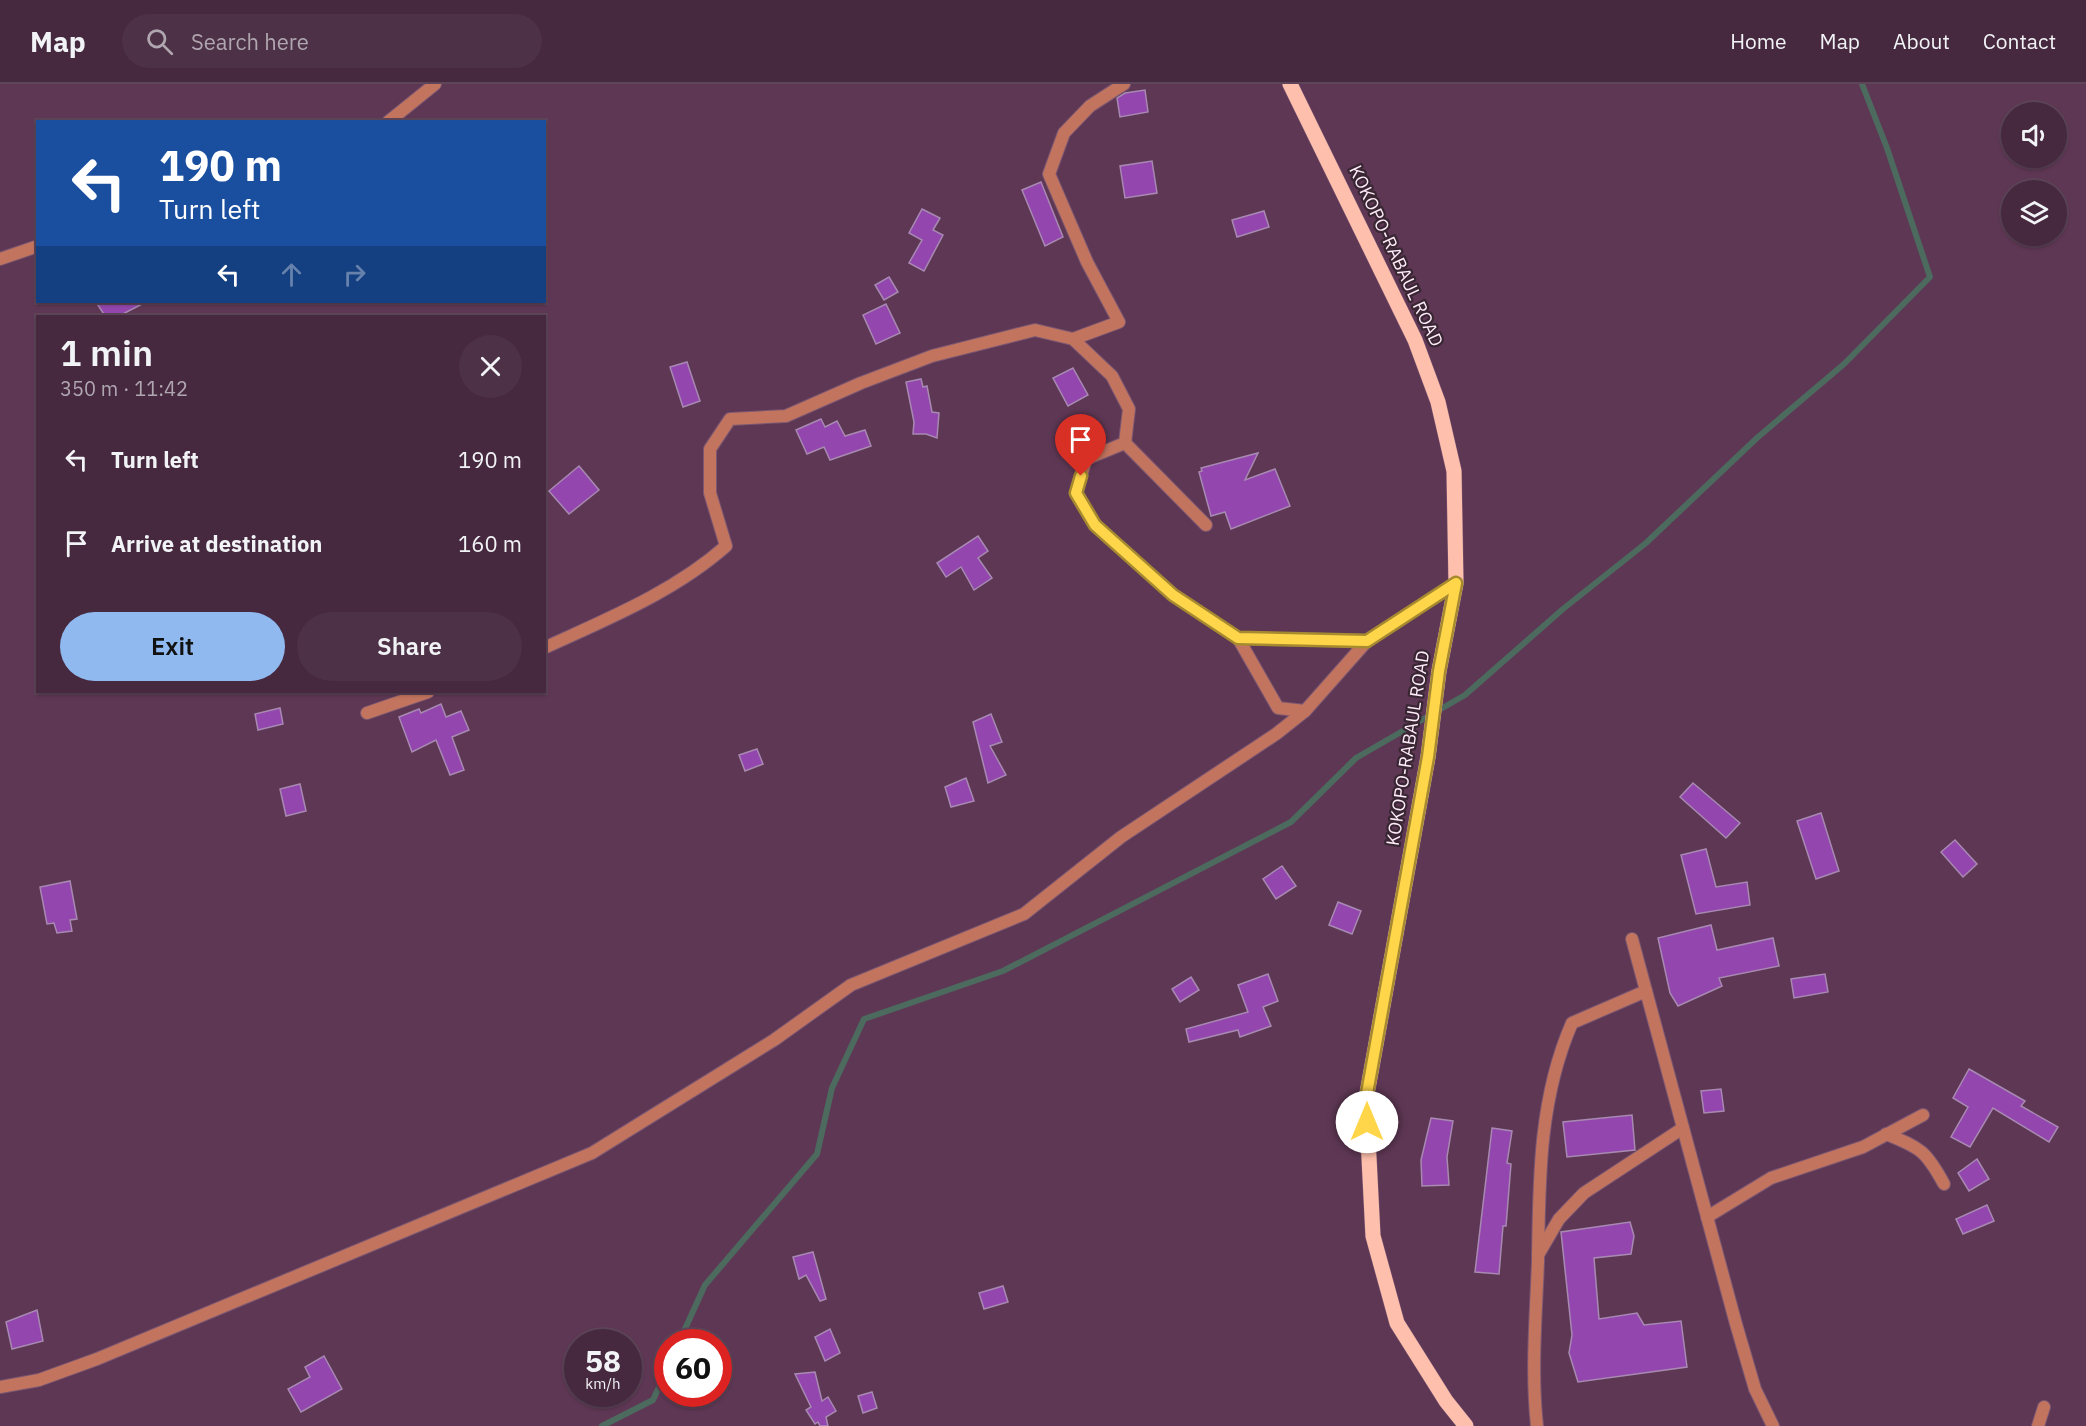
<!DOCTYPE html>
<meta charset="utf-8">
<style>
:root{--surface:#46293f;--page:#4d3146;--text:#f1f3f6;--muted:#b0a6b0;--line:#5e4559;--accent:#90b9f0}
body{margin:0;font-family:"IBM Plex Sans",sans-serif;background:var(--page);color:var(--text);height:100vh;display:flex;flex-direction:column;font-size:22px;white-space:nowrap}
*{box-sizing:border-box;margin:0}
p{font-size:20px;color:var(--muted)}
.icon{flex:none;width:33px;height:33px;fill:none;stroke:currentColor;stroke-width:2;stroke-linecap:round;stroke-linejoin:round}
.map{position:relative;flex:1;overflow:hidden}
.drawer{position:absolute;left:36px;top:231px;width:510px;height:378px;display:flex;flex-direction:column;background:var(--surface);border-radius:0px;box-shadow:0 2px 4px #0004,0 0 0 2px var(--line)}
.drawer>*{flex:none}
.guide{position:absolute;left:36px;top:36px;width:510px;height:183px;border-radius:0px;box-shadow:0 2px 4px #0004,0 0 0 2px var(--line);background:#1a4fa0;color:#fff;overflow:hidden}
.fabs{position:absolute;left:2001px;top:18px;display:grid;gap:12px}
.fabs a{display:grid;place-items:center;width:66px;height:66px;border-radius:50%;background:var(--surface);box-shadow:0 2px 4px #0004,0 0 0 2px var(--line);font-size:30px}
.speed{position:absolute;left:564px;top:1245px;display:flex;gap:12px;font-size:30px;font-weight:700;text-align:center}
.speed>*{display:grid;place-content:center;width:78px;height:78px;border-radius:50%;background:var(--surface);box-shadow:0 2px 4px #0004,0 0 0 2px var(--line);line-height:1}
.speed small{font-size:15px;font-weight:400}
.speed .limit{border:9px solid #d22;background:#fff;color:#111}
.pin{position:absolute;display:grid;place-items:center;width:51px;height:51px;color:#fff;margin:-62px -26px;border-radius:50% 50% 50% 0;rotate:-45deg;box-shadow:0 0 6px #0007}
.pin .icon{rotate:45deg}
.me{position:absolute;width:66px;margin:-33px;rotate:0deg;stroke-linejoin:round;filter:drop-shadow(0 0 4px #0008)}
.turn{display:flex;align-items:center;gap:21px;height:126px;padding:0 24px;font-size:27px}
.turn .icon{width:78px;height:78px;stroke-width:2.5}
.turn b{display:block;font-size:42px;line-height:51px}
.lanes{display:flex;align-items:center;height:57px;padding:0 24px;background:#0003;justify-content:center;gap:30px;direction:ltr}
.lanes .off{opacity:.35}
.round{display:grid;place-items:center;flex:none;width:63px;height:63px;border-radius:32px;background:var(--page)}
.summary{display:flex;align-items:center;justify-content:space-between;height:102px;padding:0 24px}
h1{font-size:36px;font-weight:600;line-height:45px}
.button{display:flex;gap:12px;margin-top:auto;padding:12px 24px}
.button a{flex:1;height:69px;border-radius:36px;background:var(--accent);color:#111;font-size:24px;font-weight:600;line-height:69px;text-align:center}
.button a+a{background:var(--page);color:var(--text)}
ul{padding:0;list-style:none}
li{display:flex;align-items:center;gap:18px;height:84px;padding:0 24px}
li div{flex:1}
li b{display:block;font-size:22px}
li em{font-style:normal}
header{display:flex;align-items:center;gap:36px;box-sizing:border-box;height:84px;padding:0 30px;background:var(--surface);border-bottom:2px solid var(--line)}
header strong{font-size:28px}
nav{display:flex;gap:33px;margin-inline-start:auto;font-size:21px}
.search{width:420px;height:54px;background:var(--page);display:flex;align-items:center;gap:15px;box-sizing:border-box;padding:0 21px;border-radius:33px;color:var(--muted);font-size:22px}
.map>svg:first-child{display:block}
</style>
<header>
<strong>Map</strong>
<div class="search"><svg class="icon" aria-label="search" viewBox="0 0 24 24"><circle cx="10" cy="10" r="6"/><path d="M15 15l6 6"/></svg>Search here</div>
<nav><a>Home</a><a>Map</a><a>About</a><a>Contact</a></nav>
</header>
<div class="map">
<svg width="2086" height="1342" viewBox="0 0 2086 1342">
<rect width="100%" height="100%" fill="#5e3754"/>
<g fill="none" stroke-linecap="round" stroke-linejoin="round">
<!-- stream -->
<g stroke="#4c6a5e" stroke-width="6">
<polyline points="679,1258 705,1201 817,1070 832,1004 864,935 1003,887 1291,738 1356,674 1465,611 1563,525 1646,459 1758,353 1844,280 1930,193 1887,64 1862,0"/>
<polyline points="602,1342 653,1316 668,1284"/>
</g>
</g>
<!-- building -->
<g fill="#9346ad" stroke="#a789b2" stroke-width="1.5">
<polygon points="1145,6 1148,28 1120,33 1117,14 1125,9"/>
<polygon points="1152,77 1157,109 1125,114 1120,82"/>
<polygon points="1041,98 1063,153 1045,162 1022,106"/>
<polygon points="922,125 940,134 933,146 943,151 924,187 909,179 922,156 909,149"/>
<polygon points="1264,127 1269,143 1237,153 1232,136"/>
<polygon points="889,193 898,208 884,216 875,201"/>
<polygon points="96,218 146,218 119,232 105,232"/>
<polygon points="886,220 900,249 876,260 863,231"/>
<polygon points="687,278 700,317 683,323 670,283"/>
<polygon points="1073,284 1088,311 1068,322 1053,294"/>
<polygon points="921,295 923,303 927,302 932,328 939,329 937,354 926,350 913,350 914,338 906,298"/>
<polygon points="821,335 825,343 837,337 845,352 865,346 871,362 830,376 824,363 807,370 796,346"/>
<polygon points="1258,369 1245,396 1275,385 1290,422 1231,445 1225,428 1211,432 1199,388 1202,387 1201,384"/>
<polygon points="579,382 599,406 569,430 549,407"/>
<polygon points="978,452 988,467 978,474 992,494 974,506 961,483 946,493 937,479"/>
<polygon points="441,620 446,633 461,627 469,646 452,653 464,686 450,691 436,656 412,668 399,633 419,625 421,629"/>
<polygon points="280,624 283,640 258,646 255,630"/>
<polygon points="991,630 1002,658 990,662 1006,691 988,699 973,638"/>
<polygon points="757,665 763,680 745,687 739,671"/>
<polygon points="966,694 974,717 951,723 945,703"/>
<polygon points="1693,699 1740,739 1726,754 1680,713"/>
<polygon points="300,700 306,727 286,732 280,705"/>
<polygon points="1821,729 1839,787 1816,795 1797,737"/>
<polygon points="1955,756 1977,780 1963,793 1941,768"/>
<polygon points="1706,765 1716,803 1747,798 1750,821 1696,830 1681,771"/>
<polygon points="1282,782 1296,802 1276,815 1263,795"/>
<polygon points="70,797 77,835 70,836 72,847 57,849 54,839 47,840 40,803"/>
<polygon points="1338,818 1361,827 1352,850 1329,841"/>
<polygon points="1711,841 1717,866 1773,854 1779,882 1719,894 1722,902 1678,922 1670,909 1658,854"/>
<polygon points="1268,890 1278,917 1263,923 1271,942 1240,953 1238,946 1189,958 1186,945 1248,928 1238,901"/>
<polygon points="1825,890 1828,908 1794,914 1791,895"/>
<polygon points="1191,893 1199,906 1180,918 1172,905"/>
<polygon points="1969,985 2025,1017 2021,1022 2058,1043 2049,1058 1993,1024 1970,1063 1951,1053 1968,1023 1953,1014"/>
<polygon points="1721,1005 1724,1027 1704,1029 1701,1007"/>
<polygon points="1632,1031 1635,1066 1567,1073 1563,1038"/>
<polygon points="1431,1034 1453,1037 1447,1073 1449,1101 1422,1102 1421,1076"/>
<polygon points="1492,1044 1512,1047 1507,1079 1511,1080 1506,1142 1503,1142 1499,1190 1475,1188"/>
<polygon points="1977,1075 1989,1095 1969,1107 1958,1089"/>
<polygon points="1987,1121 1994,1137 1963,1150 1956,1135"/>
<polygon points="1630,1138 1634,1152 1631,1170 1594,1174 1599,1235 1637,1229 1644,1241 1681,1237 1687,1283 1578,1298 1569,1269 1572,1251 1561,1148"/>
<polygon points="813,1168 826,1215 820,1217 806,1191 799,1195 793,1173"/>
<polygon points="1003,1202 1008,1218 984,1225 979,1209"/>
<polygon points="37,1226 43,1257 12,1265 6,1238"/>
<polygon points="830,1245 840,1269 825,1277 815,1253"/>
<polygon points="324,1272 342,1305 301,1328 288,1305 310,1293 305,1283"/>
<polygon points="815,1288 822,1317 828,1313 836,1327 826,1333 828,1342 820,1342 818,1338 815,1340 806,1326 811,1323 795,1290"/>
<polygon points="872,1308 877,1324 863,1329 858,1312"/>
</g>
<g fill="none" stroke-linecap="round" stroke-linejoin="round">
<!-- street casing -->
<g stroke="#7b5772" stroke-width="14">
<g id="street">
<polyline points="388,38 435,0"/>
<polyline points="0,175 38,162"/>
<polyline points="1073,255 1119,238 1087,178 1049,90 1064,49 1090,22 1124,0"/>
<polyline points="1125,359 1206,441"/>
<polyline points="1238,554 1367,557"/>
<path d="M544 564C607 535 674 508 726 462L710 409V365L730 335 786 332 861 299 932 272 1035 246 1073 255 1112 292 1129 325 1125 359 1086 375 1076 409 1095 441 1173 511 1238 554 1278 624 1305 627 1367 557 1456 499"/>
<polyline points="367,629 428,608"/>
<polyline points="1632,855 1736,1240 1755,1305 1773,1342"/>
<path d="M1886 1050C1921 1064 1926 1067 1944 1100"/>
<polyline points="1707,1133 1771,1094 1863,1063 1923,1031"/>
<polyline points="1538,1171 1559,1135 1584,1109 1683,1044"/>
<polyline points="0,1303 39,1296 97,1275 592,1069 774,956 851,901 1024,830 1121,753 1276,650 1305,627"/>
<path d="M1537 1342C1531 1287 1536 1232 1538 1177 1539 1096 1539 1014 1572 939L1646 907"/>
<polyline points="2038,1342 2044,1323"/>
</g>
</g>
<!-- primary casing -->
<g stroke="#7b5772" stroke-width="16">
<polyline id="primary" points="1290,0 1415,256 1438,318 1454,387 1456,499 1439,587 1428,673 1366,1015 1373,1152 1397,1239 1446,1317 1466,1342"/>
</g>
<!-- street -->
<use href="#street" stroke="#c2745e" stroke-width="12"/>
<!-- primary -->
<use href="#primary" stroke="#febfac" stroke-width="15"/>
</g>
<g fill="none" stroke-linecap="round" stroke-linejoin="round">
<!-- route casing -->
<g stroke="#a68a30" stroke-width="15">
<polyline id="route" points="1081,392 1076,409 1095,441 1173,511 1238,554 1367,557 1456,499 1439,587 1428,673 1366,1015 1367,1038"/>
</g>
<!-- route -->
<use href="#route" stroke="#ffd54a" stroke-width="10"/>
</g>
<g text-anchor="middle" stroke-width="4.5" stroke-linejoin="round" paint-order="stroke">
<!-- street labels -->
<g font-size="18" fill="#ffebf9" stroke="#382633">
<text transform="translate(1396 172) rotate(65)" y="6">KOKOPO-RABAUL ROAD</text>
<text transform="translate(1408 664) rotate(-81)" y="6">KOKOPO-RABAUL ROAD</text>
</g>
</g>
</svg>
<div class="fabs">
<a><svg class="icon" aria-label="sound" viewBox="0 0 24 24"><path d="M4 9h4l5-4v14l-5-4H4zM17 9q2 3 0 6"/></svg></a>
<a><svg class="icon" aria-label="layers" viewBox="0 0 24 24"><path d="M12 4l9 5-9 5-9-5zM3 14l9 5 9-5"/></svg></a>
</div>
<div class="speed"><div>58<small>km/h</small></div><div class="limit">60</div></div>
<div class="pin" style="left:1081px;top:392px;background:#d93025"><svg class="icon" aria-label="arrive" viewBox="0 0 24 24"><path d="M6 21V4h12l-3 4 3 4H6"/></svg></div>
<svg class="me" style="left:1367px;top:1038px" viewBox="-20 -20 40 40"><circle r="19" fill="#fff"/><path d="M0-13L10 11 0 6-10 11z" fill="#ffd54a"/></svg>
<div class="guide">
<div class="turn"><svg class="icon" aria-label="left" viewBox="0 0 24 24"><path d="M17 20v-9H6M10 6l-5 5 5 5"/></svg><div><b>190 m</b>Turn left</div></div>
<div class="lanes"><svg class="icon" aria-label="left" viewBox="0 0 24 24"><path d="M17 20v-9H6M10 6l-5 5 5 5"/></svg><svg class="icon off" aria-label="ahead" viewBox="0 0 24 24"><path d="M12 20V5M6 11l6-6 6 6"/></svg><svg class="icon off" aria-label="right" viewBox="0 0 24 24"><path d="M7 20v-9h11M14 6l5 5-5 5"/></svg></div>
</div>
<section class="drawer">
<div class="summary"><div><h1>1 min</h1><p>350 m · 11:42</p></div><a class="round"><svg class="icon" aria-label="close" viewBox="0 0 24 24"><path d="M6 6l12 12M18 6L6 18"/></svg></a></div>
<ul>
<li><svg class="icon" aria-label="left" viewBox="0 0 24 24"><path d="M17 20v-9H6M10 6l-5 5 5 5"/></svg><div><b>Turn left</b></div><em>190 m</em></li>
<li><svg class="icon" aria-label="arrive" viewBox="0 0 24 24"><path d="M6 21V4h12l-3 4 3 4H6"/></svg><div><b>Arrive at destination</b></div><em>160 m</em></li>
</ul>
<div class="button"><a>Exit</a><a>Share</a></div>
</section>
</div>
